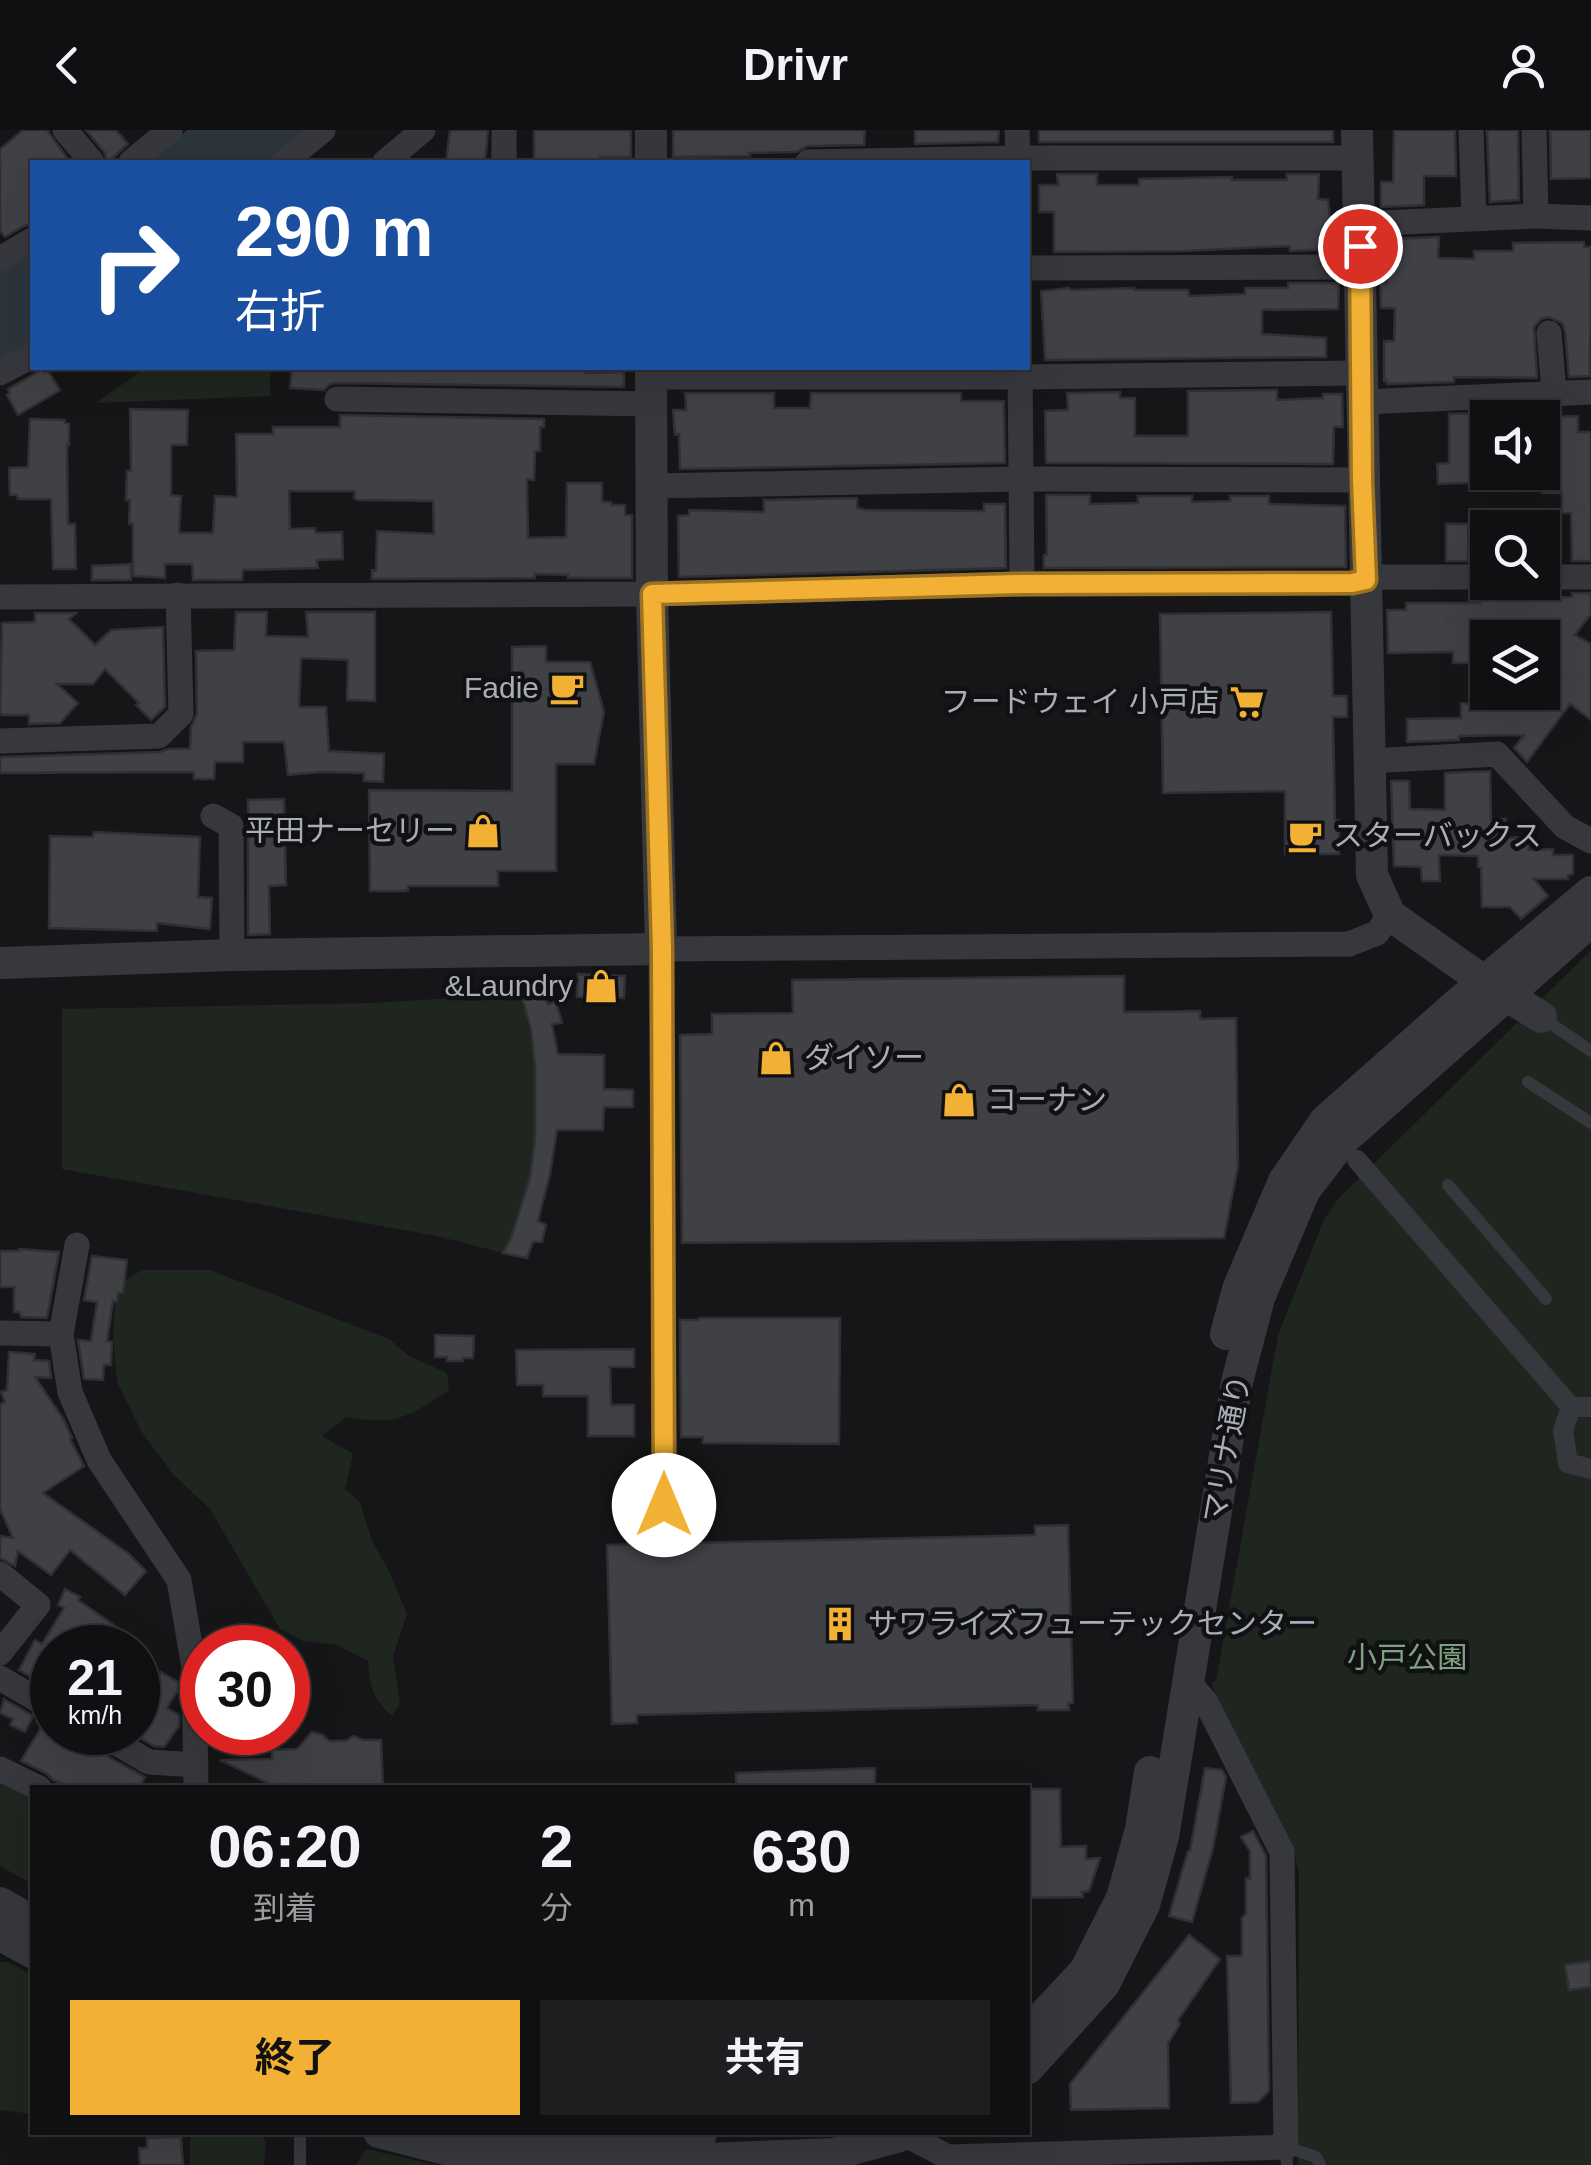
<!DOCTYPE html>
<html lang="ja">
<meta charset="utf-8">
<style>
:root{--surface:#101012;--page:#1e1e20;--text:#f1f3f6;--muted:#9c9d9f;--line:#303032;--accent:#f2b134}
body{margin:0;font-family:Helvetica,"Noto Sans JP",sans-serif;background:var(--page);color:var(--text);height:100vh;display:flex;flex-direction:column;font-size:38px;white-space:nowrap}
*{box-sizing:border-box;margin:0}
p{font-size:32px;color:var(--muted)}
.icon{flex:none;width:55px;height:55px;fill:none;stroke:currentColor;stroke-width:2;stroke-linecap:round;stroke-linejoin:round}
.map{position:relative;flex:1;overflow:hidden}
.sheet{position:absolute;left:30px;top:1655px;width:1000px;height:350px;display:flex;flex-direction:column;background:var(--surface);border-radius:0px;box-shadow:0 10px 40px #0002,0 0 0 2px var(--line)}
.sheet>*{flex:none}
.banner{position:absolute;left:30px;top:30px;width:1000px;height:210px;border-radius:0px;box-shadow:0 10px 40px #0002,0 0 0 2px var(--line);background:#1a4fa0;color:#fff;overflow:hidden}
.tools{position:absolute;left:1470px;top:270px;display:grid;gap:20px}
.tools a{display:grid;place-items:center;width:90px;height:90px;border-radius:0px;background:var(--surface);box-shadow:0 10px 40px #0002,0 0 0 2px var(--line);font-size:50px}
.speed{position:absolute;left:30px;top:1495px;display:flex;gap:20px;font-size:50px;font-weight:700;text-align:center}
.speed>*{display:grid;place-content:center;width:130px;height:130px;border-radius:50%;background:var(--surface);box-shadow:0 10px 40px #0002,0 0 0 2px var(--line);line-height:1}
.speed small{font-size:25px;font-weight:400}
.speed .limit{border:15px solid #d22;background:#fff;color:#111}
.pin{position:absolute;display:grid;place-items:center;width:85px;height:85px;color:#fff;margin:-42px;border:5px solid #fff;border-radius:50%;box-shadow:0 2px 10px #0007}
.me{position:absolute;width:110px;margin:-55px;rotate:0deg;stroke-linejoin:round;filter:drop-shadow(0 0 8px #0008)}
.turn{display:flex;align-items:center;gap:35px;height:210px;padding:0 40px;font-size:45px}
.turn .icon{width:130px;height:130px;stroke-width:2.5}
.turn b{display:block;font-size:70px;line-height:85px}
.eta{display:flex;justify-content:space-evenly;align-items:center;height:170px;text-align:center}
.eta b{font-size:60px;font-weight:700;line-height:70px}
.cta{display:flex;gap:20px;margin-top:auto;padding:20px 40px}
.cta a{flex:1;height:115px;border-radius:0px;background:var(--accent);color:#111;font-size:40px;font-weight:700;line-height:115px;text-align:center}
.cta a+a{background:var(--page);color:var(--text)}
header{display:flex;justify-content:space-between;align-items:center;height:130px;padding:0 40px;background:var(--surface);font-size:45px;font-weight:700}
.map>svg:first-child{display:block}
</style>
<header><svg class="icon" aria-label="back" viewBox="0 0 24 24"><path d="M15 5l-7 7 7 7"/></svg>Drivr<svg class="icon" aria-label="person" viewBox="0 0 24 24"><circle cx="12" cy="8" r="4"/><path d="M4 21q1-7 8-7t8 7"/></svg></header>
<div class="map">
<svg width="1591" height="2035" viewBox="0 0 1591 2035">
<rect width="100%" height="100%" fill="#161618"/>
<!-- green -->
<g fill="#1e261f">
<polygon points="145,238 270,238 270,266 96,273"/>
<polygon points="1591,820 1591,2035 1298,2035 1299,1743 1293,1720 1211,1553 1216,1551 1278,1205 1323,1092 1337,1070"/>
<path d="M521 864C543 941 545 1051 503 1123L437 1106 62 1039V879L370 873Z"/>
<path d="M142 1140H210L389 1209 409 1226 447 1243 449 1260C409 1287 396 1296 346 1287L322 1306 353 1324 345 1359 360 1372 372 1411 390 1443 407 1484 393 1527 400 1573 392 1586C372 1568 370 1557 368 1531L337 1515 303 1511 280 1499 210 1379 173 1344 141 1301 117 1252 113 1204 115 1173 124 1151Z"/>
<polygon points="0,1651 32,1666 32,1754 0,1736"/>
<polygon points="0,1832 8,1832 32,1845 32,1984 0,1980"/>
<polygon points="190,2003 262,2003 266,2012 264,2035 190,2035"/>
<polygon points="366,2019 437,2035 356,2035"/>
</g>
<!-- water -->
<g fill="#2c353c">
<polygon points="187,0 311,0 273,32 149,32"/>
<polygon points="32,120 32,219 0,235 0,139"/>
</g>
<!-- building -->
<g fill="#404145" stroke="#303034" stroke-width="2.5">
<polygon points="23,0 47,0 70,32 32,32 32,94 24,96 5,107 0,101 0,19"/>
<polygon points="86,0 116,0 128,14 108,32 104,22"/>
<polygon points="450,0 488,0 485,32 446,32"/>
<polygon points="534,0 631,0 631,27 600,27 599,32 534,32"/>
<polygon points="673,0 865,0 864,15 808,16 796,22 749,23 750,26 673,27"/>
<polygon points="915,0 999,0 998,12 915,14"/>
<rect x="1039" y="0" width="294" height="12"/>
<polygon points="1394,0 1455,0 1456,46 1424,46 1424,75 1381,77 1381,52 1393,52"/>
<polygon points="1487,0 1518,0 1519,70 1490,72"/>
<polygon points="1550,0 1591,0 1591,48 1551,49"/>
<polygon points="1057,44 1097,44 1097,55 1139,55 1139,49 1232,47 1232,50 1287,50 1287,44 1319,44 1318,69 1328,70 1331,97 1339,97 1339,119 1290,121 1290,116 1185,121 1054,122 1054,82 1039,82 1039,55 1058,55"/>
<polygon points="1439,107 1438,128 1474,129 1474,121 1513,121 1513,113 1584,112 1584,117 1591,117 1590,246 1569,247 1565,201 1562,193 1549,187 1541,189 1534,197 1537,248 1454,247 1454,252 1387,254 1387,251 1384,251 1384,211 1394,211 1395,178 1381,178 1380,153 1386,153 1386,109"/>
<polygon points="1288,153 1339,153 1338,179 1262,180 1262,204 1326,208 1326,227 1045,230 1041,161 1069,158 1070,160 1134,158 1134,160 1188,160 1189,166 1245,164 1245,158 1288,158"/>
<polygon points="292,238 586,239 586,243 624,242 624,257 337,253 330,254 324,260 290,258"/>
<polygon points="42,240 44,243 48,241 60,260 18,285 7,265 10,263 8,259"/>
<polygon points="1277,260 1277,270 1323,268 1323,264 1342,264 1343,297 1334,297 1333,334 1046,333 1045,281 1068,280 1067,263 1120,262 1120,268 1135,268 1135,306 1188,306 1188,261"/>
<polygon points="685,263 774,263 774,278 810,278 811,263 961,263 961,271 1004,271 1005,333 680,339 679,304 675,305 673,280 686,280"/>
<polygon points="130,279 188,280 187,315 171,315 171,365 181,366 179,403 213,403 215,366 237,367 236,304 273,304 273,297 340,297 340,285 544,289 544,297 540,297 540,321 535,321 534,350 527,349 528,408 566,407 567,353 602,353 602,372 611,372 611,375 625,375 625,385 632,385 632,448 568,448 568,445 535,444 535,448 372,449 372,440 376,441 377,401 434,404 433,371 358,370 354,368 355,361 289,361 290,399 315,398 316,403 342,402 343,429 317,430 318,438 243,440 242,450 193,450 192,434 165,434 165,448 133,446 133,394 129,394 130,370 126,370 127,341 131,341"/>
<polygon points="1545,280 1545,287 1578,286 1578,302 1591,302 1591,431 1572,431 1571,383 1562,383 1562,363 1542,363 1542,288 1513,288 1513,282"/>
<polygon points="1488,283 1488,352 1438,354 1437,334 1449,333 1449,284"/>
<polygon points="30,289 65,290 65,293 69,294 69,315 67,315 68,394 75,394 76,439 53,439 51,369 18,369 17,365 10,365 9,338 28,337"/>
<polygon points="1046,365 1090,365 1090,374 1138,373 1138,366 1192,366 1192,372 1230,371 1230,366 1269,366 1269,374 1345,376 1346,437 1044,438 1044,425 1047,425"/>
<polygon points="857,368 857,378 865,380 984,381 984,374 1005,374 1006,438 679,447 678,386 689,385 689,380 764,382 764,370"/>
<rect x="1446" y="394" width="22" height="37"/>
<polygon points="131,434 131,450 92,450 92,436"/>
<polygon points="1496,461 1514,461 1514,468 1572,467 1572,463 1591,463 1591,484 1575,505 1591,514 1591,590 1570,574 1527,632 1514,618 1524,605 1459,606 1459,610 1407,612 1407,589 1461,588 1461,573 1473,574 1474,562 1542,562 1542,506 1488,508 1488,533 1453,533 1453,522 1388,523 1387,480 1406,480 1406,473 1480,473 1480,467 1485,467 1485,463"/>
<polygon points="236,482 267,482 266,506 308,507 306,482 375,482 375,571 347,570 348,530 301,528 299,577 326,577 329,621 384,624 383,652 364,651 364,643 322,642 288,645 284,612 243,612 243,632 215,632 214,649 194,649 194,642 0,643 0,627 160,622 168,619 190,619 191,597 197,584 196,521 234,520"/>
<polygon points="1331,482 1333,566 1347,566 1347,587 1333,587 1335,690 1339,690 1339,724 1285,724 1285,661 1163,663 1160,484"/>
<polygon points="35,483 76,483 69,489 95,515 111,500 163,497 165,577 151,590 136,575 139,573 105,539 93,554 57,554 78,573 60,593 29,594 29,585 0,585 2,493 35,492"/>
<polygon points="546,516 546,532 590,532 604,582 594,634 556,634 556,741 498,741 498,756 408,756 408,761 370,761 369,660 512,661 512,517"/>
<polygon points="1490,641 1491,689 1506,689 1506,708 1529,707 1529,720 1553,719 1553,725 1573,725 1573,744 1568,745 1568,749 1534,749 1548,766 1521,789 1510,777 1482,777 1481,737 1478,737 1478,726 1439,725 1440,751 1422,751 1421,737 1394,736 1391,651 1409,651 1410,679 1445,680 1445,643"/>
<polygon points="284,669 286,755 269,756 270,804 248,805 248,670"/>
<polygon points="94,702 200,707 198,767 212,768 210,799 157,793 157,801 49,798 50,706 93,707"/>
<polygon points="578,844 625,846 624,868 577,867"/>
<polygon points="1124,846 1124,882 1200,881 1200,889 1236,888 1238,1036 1224,1108 682,1113 680,905 712,904 712,884 793,883 792,850"/>
<polygon points="543,860 548,874 556,872 562,893 552,894 558,924 604,925 604,959 633,960 633,977 604,977 603,1000 557,1000 550,1044 538,1091 546,1095 542,1112 533,1112 527,1128 503,1123 511,1108 530,1047 535,1009 535,936 531,899 521,864"/>
<polygon points="19,1119 59,1122 47,1188 21,1187 20,1182 14,1182 14,1157 0,1157 0,1121 19,1121"/>
<polygon points="92,1126 127,1130 123,1163 118,1163 117,1172 113,1171 107,1211 112,1212 111,1235 104,1235 103,1250 84,1249 78,1210 91,1211 97,1172 84,1170"/>
<polygon points="699,1188 840,1188 839,1314 703,1313 703,1307 681,1307 680,1190 699,1190"/>
<polygon points="435,1205 474,1206 473,1228 463,1228 463,1231 447,1231 447,1227 435,1227"/>
<polygon points="634,1219 634,1237 610,1237 611,1275 634,1275 634,1306 588,1306 588,1266 543,1266 543,1255 517,1255 516,1220"/>
<polygon points="9,1222 35,1224 34,1230 49,1231 51,1248 35,1247 64,1290 72,1308 70,1309 84,1336 43,1363 129,1424 146,1441 125,1465 70,1420 51,1445 18,1421 15,1436 0,1428 0,1406 13,1408 0,1379 0,1274 5,1272 1,1262 7,1260"/>
<polygon points="1068,1395 1073,1573 1068,1573 1069,1580 1038,1580 1038,1575 637,1585 637,1593 612,1594 607,1415 1035,1405 1035,1396"/>
<polygon points="65,1459 80,1467 78,1470 118,1498 109,1498 136,1518 49,1518 52,1519 52,1536 43,1554 19,1540 35,1510 42,1514 64,1478 58,1475"/>
<polygon points="161,1542 178,1552 178,1560 167,1578 179,1585 179,1596 164,1617 154,1616 130,1602 138,1602 138,1582"/>
<polygon points="4,1569 33,1586 25,1602 10,1595 13,1589 0,1583"/>
<polygon points="42,1596 52,1602 81,1602 84,1611 89,1616 145,1647 139,1658 75,1658 53,1650 46,1643 21,1631"/>
<polygon points="312,1602 323,1605 329,1611 346,1611 353,1606 363,1610 381,1610 383,1658 278,1658 220,1630 272,1629 272,1620 297,1619"/>
<polygon points="875,1638 875,1658 736,1658 736,1643"/>
<polygon points="1205,1638 1222,1640 1226,1647 1213,1718 1192,1792 1169,1786 1188,1721 1190,1721"/>
<polygon points="1028,1659 1060,1659 1061,1717 1086,1716 1086,1729 1100,1728 1089,1761 1082,1762 1083,1767 1028,1768"/>
<polygon points="1253,1701 1266,1726 1269,1961 1258,1972 1231,1973 1227,1826 1242,1826 1242,1788 1246,1784 1246,1748 1250,1749 1250,1721 1241,1707"/>
<polygon points="1189,1805 1220,1829 1178,1890 1180,1894 1168,1913 1169,1978 1071,1980 1070,1954"/>
<polygon points="1591,1831 1591,1857 1569,1860 1565,1835"/>
<polygon points="181,2007 183,2035 140,2035 139,2018 147,2018 147,2008"/>
</g>
<g fill="none" stroke-linecap="round" stroke-linejoin="round">
<!-- service -->
<g stroke="#37383d" stroke-width="12">
<polyline points="1544,889 1591,921"/>
<polyline points="1528,952 1591,993"/>
<polyline points="1448,1055 1546,1169"/>
<polyline points="300,2035 300,2002"/>
<polyline points="1287,2035 1286,2017 1316,2027 1320,2035"/>
</g>
<!-- pedestrian -->
<g stroke="#37383d" stroke-width="20">
<polyline points="1357,1030 1571,1277"/>
<polyline points="1591,1277 1571,1277 1563,1300 1568,1333 1591,1339"/>
</g>
<!-- minor -->
<g stroke="#37383d" stroke-width="25">
<polyline points="65,0 92,32"/>
<polyline points="1017,0 1018,32"/>
<polyline points="1471,0 1474,88"/>
<polyline points="1534,0 1536,86"/>
<polyline points="131,32 170,0"/>
<polyline points="284,32 323,0"/>
<polyline points="385,32 423,0"/>
<polyline points="504,32 504,0"/>
<polyline points="808,32 1018,28 1358,28"/>
<polyline points="1359,94 1536,86 1591,88"/>
<polyline points="0,129 32,110"/>
<polyline points="1028,138 1360,137"/>
<polyline points="1549,203 1554,262"/>
<polyline points="1020,238 1022,454"/>
<polyline points="0,243 32,226"/>
<polyline points="652,247 1020,247 1361,243"/>
<polyline points="337,269 652,274"/>
<polyline points="1362,272 1591,262"/>
<polyline points="652,356 1021,349 1363,350"/>
<polyline points="1542,447 1591,447"/>
<polyline points="0,467 652,464 1022,454 1352,453 1378,447 1488,447"/>
<polyline points="0,611 159,606 181,584 178,465"/>
<polyline points="1370,631 1497,624 1565,697 1591,711"/>
<polyline points="213,686 231,696 232,825"/>
<polyline points="77,1115 61,1204 70,1262 99,1330 179,1450 194,1538 196,1658"/>
<polyline points="0,1203 61,1204"/>
<polyline points="665,1375 661,819 1349,814 1377,803 1390,785"/>
<polyline points="0,1444 38,1475 0,1523"/>
<polyline points="0,1548 52,1578"/>
<polyline points="97,1602 149,1632 196,1635"/>
<polyline points="0,1639 39,1658"/>
<polyline points="908,2006 948,2027 1286,2017 1282,1722 1206,1572 1187,1551"/>
</g>
<!-- tertiary -->
<g stroke="#37383d" stroke-width="32">
<polyline points="1357,0 1372,745 1390,785 1485,852 1541,887"/>
<polyline points="651,32 651,0"/>
<polyline points="0,833 232,825 661,819 652,464 651,238"/>
<polyline points="1226,1204 1238,1159 1284,1051 1325,991 1456,875 1591,762"/>
<polyline points="0,1773 32,1791"/>
<polyline points="0,1805 32,1822"/>
<polyline points="1028,1902 1085,1841 1122,1768 1141,1699 1150,1642"/>
<polyline points="1028,1938 1104,1854 1144,1775 1163,1707 1237,1252 1259,1168 1304,1061 1343,1010 1591,791"/>
<polyline points="379,2002 472,2026 579,2034 834,2024 914,2002"/>
<polyline points="479,2002 580,2010 700,2007"/>
</g>
</g>
<g fill="none" stroke-linecap="round" stroke-linejoin="round">
<!-- route casing -->
<g stroke="#9d7322" stroke-width="25">
<polyline id="route" points="664,1375 662,819 652,464 1022,454 1352,453 1366,450 1362,350 1360,116"/>
</g>
<!-- route -->
<use href="#route" stroke="#f2b134" stroke-width="18"/>
</g>
<!-- icons -->
<defs>
<g id="cafe-bare" transform="scale(2.7)"><path d="M-5.5-4.5H6V0H3Q3 3.5 0 3.5H-2.5Q-5.5 3.5-5.5 0ZM3-3.2v2h1.7v-2ZM-6 4.5H4V6H-6Z" fill="#f2b134" stroke="#111113" stroke-width="2.5" paint-order="stroke"/></g>
<g id="supermarket-bare" transform="scale(2.7)"><path d="M-6-5.5h2.5l.6 2H6L4.5 2H-2.5L-4.4-4H-6ZM-1.5 3.2a1.3 1.3 0 1 0 .1 0ZM3 3.2a1.3 1.3 0 1 0 .1 0Z" fill="#f2b134" stroke="#111113" stroke-width="2.5" paint-order="stroke"/></g>
<g id="shop-bare" transform="scale(2.7)"><path d="M-5-2.5h2.3a2.7 3.5 0 0 1 5.4 0H5L5.5 6h-11ZM-1.5-2.5h3a1.5 2.3 0 0 0-3 0Z" fill="#f2b134" stroke="#111113" stroke-width="2.5" paint-order="stroke"/></g>
<g id="building-bare" transform="scale(2.7)"><path d="M-4-6H4V6H1V3H-1V6H-4ZM-2.5-4.3h1.7v1.8h-1.7ZM.8-4.3h1.7v1.8H.8ZM-2.5-1h1.7V.8h-1.7ZM.8-1h1.7V.8H.8Z" fill="#f2b134" stroke="#111113" stroke-width="2.5" paint-order="stroke"/></g>
</defs>
<g fill-rule="evenodd">
<use href="#cafe-bare" x="567" y="558"/>
<use href="#supermarket-bare" x="1247" y="572"/>
<use href="#shop-bare" x="483" y="701"/>
<use href="#cafe-bare" x="1305" y="706"/>
<use href="#shop-bare" x="601" y="856"/>
<use href="#shop-bare" x="776" y="928"/>
<use href="#shop-bare" x="959" y="970"/>
<use href="#building-bare" x="840" y="1494"/>
</g>
<g text-anchor="middle" stroke-width="9" stroke-linejoin="round" paint-order="stroke">
<!-- poi labels -->
<g font-size="30" fill="#a8adb8" stroke="#111113" text-anchor="end">
<text x="539" y="568">Fadie</text>
<text x="1219" y="582">フードウェイ 小戸店</text>
<text x="455" y="711">平田ナーセリー</text>
<text x="1333" y="716" text-anchor="start">スターバックス</text>
<text x="573" y="866">&amp;Laundry</text>
<text x="804" y="938" text-anchor="start">ダイソー</text>
<text x="987" y="980" text-anchor="start">コーナン</text>
<text x="868" y="1504" text-anchor="start">サワライズフューテックセンター</text>
</g>
<!-- street labels -->
<g font-size="30" fill="#a8adb8" stroke="#111113">
<text transform="translate(1227 1319) rotate(-80)" y="10">マリナ通り</text>
</g>
<!-- park labels -->
<g font-size="30" fill="#7fa381" stroke="#111113">
<text x="1407" y="1538">小戸公園</text>
</g>
</g>
</svg>
<div class="tools">
<a><svg class="icon" aria-label="sound" viewBox="0 0 24 24"><path d="M4 9h4l5-4v14l-5-4H4zM17 9q2 3 0 6"/></svg></a>
<a><svg class="icon" aria-label="search" viewBox="0 0 24 24"><circle cx="10" cy="10" r="6"/><path d="M15 15l6 6"/></svg></a>
<a><svg class="icon" aria-label="layers" viewBox="0 0 24 24"><path d="M12 4l9 5-9 5-9-5zM3 14l9 5 9-5"/></svg></a>
</div>
<div class="speed"><div>21<small>km/h</small></div><div class="limit">30</div></div>
<div class="pin" style="left:1360px;top:116px;background:#d93025"><svg class="icon" aria-label="arrive" viewBox="0 0 24 24"><path d="M6 21V4h12l-3 4 3 4H6"/></svg></div>
<svg class="me" style="left:664px;top:1375px" viewBox="-20 -20 40 40"><circle r="19" fill="#fff"/><path d="M0-13L10 11 0 6-10 11z" fill="#f2b134"/></svg>
<div class="banner">
<div class="turn"><svg class="icon" aria-label="right" viewBox="0 0 24 24"><path d="M7 20v-9h11M14 6l5 5-5 5"/></svg><div><b>290 m</b>右折</div></div>
</div>
<section class="sheet">
<div class="eta">
<div><b>06:20</b><p>到着</p></div>
<div><b>2</b><p>分</p></div>
<div><b>630</b><p>m</p></div>
</div>
<div class="cta"><a>終了</a><a>共有</a></div>
</section>
</div>
